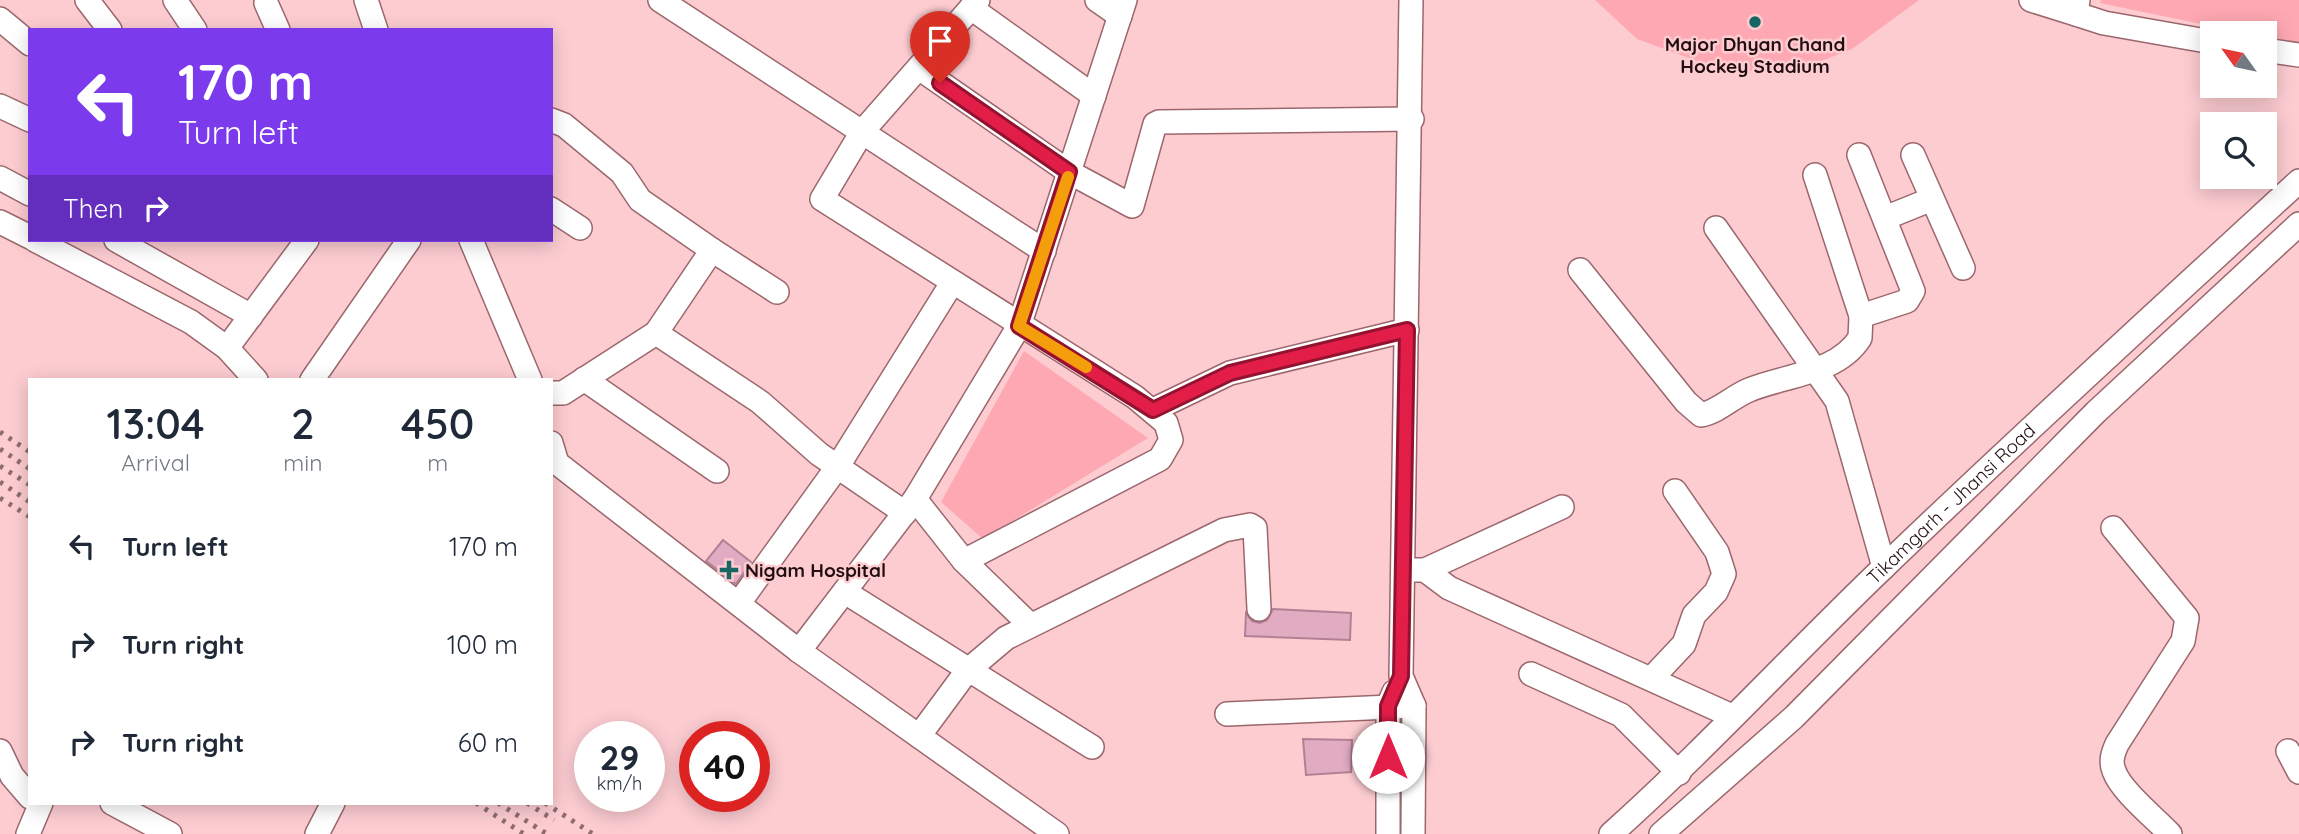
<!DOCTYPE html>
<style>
:root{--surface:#fff;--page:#f2f2f3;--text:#1f2937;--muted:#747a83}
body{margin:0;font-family:Quicksand,sans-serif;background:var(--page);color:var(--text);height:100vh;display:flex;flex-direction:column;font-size:26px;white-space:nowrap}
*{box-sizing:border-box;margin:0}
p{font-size:23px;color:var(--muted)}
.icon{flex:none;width:38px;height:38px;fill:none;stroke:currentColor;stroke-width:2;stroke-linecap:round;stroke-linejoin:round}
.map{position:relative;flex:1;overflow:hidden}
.drawer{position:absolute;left:28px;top:378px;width:525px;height:427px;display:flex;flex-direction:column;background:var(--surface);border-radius:0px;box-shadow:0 4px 18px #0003}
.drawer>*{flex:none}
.hud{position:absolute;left:28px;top:28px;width:525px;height:214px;border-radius:0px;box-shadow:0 4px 18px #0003;background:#7c3aed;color:#fff;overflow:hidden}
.needle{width:46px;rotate:303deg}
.tools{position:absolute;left:2200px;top:21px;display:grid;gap:14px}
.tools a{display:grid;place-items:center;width:77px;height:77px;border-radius:0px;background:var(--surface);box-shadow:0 4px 18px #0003;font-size:35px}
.speed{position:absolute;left:574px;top:721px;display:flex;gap:14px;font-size:35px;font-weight:700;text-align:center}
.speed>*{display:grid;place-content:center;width:91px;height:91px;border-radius:50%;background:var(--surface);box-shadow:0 4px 18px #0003;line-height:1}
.speed small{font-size:18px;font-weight:400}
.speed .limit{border:10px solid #d22;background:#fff;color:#111}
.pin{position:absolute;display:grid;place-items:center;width:60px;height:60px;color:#fff;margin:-72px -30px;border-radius:50% 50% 50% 0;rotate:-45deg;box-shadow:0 0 7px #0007}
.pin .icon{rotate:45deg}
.me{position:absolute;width:77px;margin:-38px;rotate:0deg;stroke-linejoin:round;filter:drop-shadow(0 0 5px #0008)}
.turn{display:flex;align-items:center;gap:24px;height:147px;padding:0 35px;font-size:32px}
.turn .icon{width:91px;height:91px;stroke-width:2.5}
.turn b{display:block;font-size:49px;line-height:60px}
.then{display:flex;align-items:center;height:66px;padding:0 35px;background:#0003;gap:14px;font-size:26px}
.eta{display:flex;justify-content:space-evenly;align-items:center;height:119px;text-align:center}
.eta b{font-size:42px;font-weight:600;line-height:49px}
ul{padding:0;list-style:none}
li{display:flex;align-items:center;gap:21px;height:98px;padding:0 35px}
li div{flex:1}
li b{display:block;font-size:26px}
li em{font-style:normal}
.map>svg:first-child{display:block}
</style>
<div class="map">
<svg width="2299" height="834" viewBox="0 0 2299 834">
<rect width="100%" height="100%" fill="#fcccd1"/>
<!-- green -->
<g fill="#fea8b3">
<polygon points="1595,0 1919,0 1852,49 1791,73 1719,69 1637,39"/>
<polygon points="2101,0 2299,0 2299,45 2265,38 2264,33 2244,33 2100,3"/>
<polygon points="1024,351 1148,438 983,539 941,502"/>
</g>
<!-- building -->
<g fill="#e1acc2" stroke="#b28095" stroke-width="2">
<polygon points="723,540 751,562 736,584 706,561"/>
<polygon points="1273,609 1351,613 1350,640 1245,636 1246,613 1252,621 1260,623 1267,620"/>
<polygon points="1303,739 1352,740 1351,772 1306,775"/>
</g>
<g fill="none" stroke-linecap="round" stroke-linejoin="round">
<!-- minor casing -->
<g stroke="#9b676d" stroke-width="26">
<g id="minor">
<polyline points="87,0 110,30"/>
<polyline points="175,0 195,30"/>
<polyline points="366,0 376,30"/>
<polyline points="660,0 1044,251"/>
<polyline points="1097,0 1120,16"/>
<polyline points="1411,0 1401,676 1414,706 1413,834"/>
<polyline points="2031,0 2076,14"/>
<polyline points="2078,0 2076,14 2104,23 2212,42"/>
<polyline points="266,3 278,30"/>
<polyline points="971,8 1094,96"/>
<polyline points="0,19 30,44"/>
<polyline points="2264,50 2299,55"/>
<polyline points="919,68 1069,172 1132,206 1155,124 1159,122 1412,119"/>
<polyline points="0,106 30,120"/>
<polyline points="551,120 564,125 622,173 640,200 712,250 656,333 563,393 551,393"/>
<polyline points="1859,155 1913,291 1907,301 1861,316"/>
<polyline points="1913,155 1963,268"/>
<polyline points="0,178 30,194"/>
<polyline points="551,209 580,228"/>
<polyline points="1885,218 1932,199"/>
<polyline points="0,222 30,237"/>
<polyline points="1716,228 1837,401 1884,567"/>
<polyline points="35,240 191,322 227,348 256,380"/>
<polyline points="116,240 251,316"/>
<polyline points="471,240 530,380"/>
<polyline points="712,250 777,292"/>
<path d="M1580 270 1686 402 1701 415C1718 412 1732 397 1749 390 1785 375 1837 374 1860 338L1861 316 1815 175"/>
<polyline points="656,333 760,402 819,454 905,513"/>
<polyline points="227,348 307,240"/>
<polyline points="584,379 717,471"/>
<polyline points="312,380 409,240"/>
<polyline points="1153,410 1230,373 1407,330"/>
<polyline points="551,443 557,463 799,651 915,499 1019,326 1125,0"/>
<polyline points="915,499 964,561 1160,459 1171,440 1166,423 1135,397 822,199 862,132 978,0"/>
<path d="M2113 528 2187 618 2183 641 2117 744C2113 753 2110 761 2114 771 2121 791 2155 818 2170 834"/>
<polyline points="964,561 1029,624"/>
<polyline points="1411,570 1425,570 1562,507"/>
<polyline points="1425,570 1449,588 1732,716"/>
<polyline points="845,592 1092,747"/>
<polyline points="739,603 838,466 952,283"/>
<polyline points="799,651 1057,834"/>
<polyline points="1531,674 1621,715 1679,773"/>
<polyline points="1652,678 1684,644 1694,615 1716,592 1724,574 1717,552 1675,491"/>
<polyline points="1227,714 1414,706"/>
<polyline points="919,736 967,671 1006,638 1224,530 1250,525 1255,528 1259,609"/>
<polyline points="0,751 12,776 30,797"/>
<polyline points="2288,751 2299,772"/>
<polyline points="112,803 170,834"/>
<polyline points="28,834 41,803"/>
<polyline points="317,834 333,803"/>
<polyline points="1388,834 1388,706 1394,692"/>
<path id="s1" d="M1611 834C1706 749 1792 655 1884 567 2020 436 2160 309 2299 181"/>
<polyline points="1661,834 1794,717 2096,412 2299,224"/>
</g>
</g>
<!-- minor -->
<use href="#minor" stroke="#fff" stroke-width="23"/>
<!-- rail -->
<g stroke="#8e6c70" stroke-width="5" stroke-dasharray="3.5 7" stroke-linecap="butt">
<polyline points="0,432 30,452"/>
<polyline points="0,449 30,469"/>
<polyline points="0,466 30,485"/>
<polyline points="0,482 30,502"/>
<polyline points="0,498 30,517"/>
<polyline points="476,803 524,834"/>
<polyline points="498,803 547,834"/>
<polyline points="527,803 554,820"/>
<polyline points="545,803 593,834"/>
</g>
</g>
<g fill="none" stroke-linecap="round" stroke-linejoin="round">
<!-- route casing -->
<g stroke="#92132f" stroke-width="18">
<polyline id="route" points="940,83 1069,172 1019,326 1153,410 1230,373 1407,330 1401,676 1388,706 1388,757"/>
</g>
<!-- route -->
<use href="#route" stroke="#e11d48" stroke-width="12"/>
<!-- slow -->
<polyline stroke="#f59e0b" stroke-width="12" points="1068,177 1019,326 1086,367"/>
</g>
<!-- markers -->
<g fill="#186663" stroke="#fcccd1" stroke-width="2.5">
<circle cx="1755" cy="22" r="7"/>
<path d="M725.5 559.5h7v7h7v7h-7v7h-7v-7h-7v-7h7z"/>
</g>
<g text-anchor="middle" stroke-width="5" stroke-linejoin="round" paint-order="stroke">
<!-- poi labels -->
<g font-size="19" font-weight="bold" fill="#220e11" stroke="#fcccd1">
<text x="1755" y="51">Major Dhyan Chand<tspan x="1755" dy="22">Hockey Stadium</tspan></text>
<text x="745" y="577" text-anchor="start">Nigam Hospital</text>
</g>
<!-- street labels -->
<g font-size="19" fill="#220e11" stroke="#fcccd1">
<text dy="7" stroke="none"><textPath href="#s1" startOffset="474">Tikamgarh - Jhansi Road</textPath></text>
</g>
</g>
</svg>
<div class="tools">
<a><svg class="needle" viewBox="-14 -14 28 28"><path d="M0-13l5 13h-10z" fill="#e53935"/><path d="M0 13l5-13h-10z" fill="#747a83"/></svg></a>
<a><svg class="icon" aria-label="search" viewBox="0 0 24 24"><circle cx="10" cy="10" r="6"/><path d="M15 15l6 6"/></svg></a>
</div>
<div class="speed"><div>29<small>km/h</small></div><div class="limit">40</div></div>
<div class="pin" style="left:940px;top:83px;background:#d93025"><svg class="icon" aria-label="arrive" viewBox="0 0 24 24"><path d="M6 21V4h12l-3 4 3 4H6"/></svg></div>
<svg class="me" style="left:1388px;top:757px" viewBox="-20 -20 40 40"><circle r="19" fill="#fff"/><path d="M0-13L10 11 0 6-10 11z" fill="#e11d48"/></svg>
<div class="hud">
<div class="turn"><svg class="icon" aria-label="left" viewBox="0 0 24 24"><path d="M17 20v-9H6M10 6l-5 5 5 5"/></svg><div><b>170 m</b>Turn left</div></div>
<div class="then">Then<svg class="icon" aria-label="right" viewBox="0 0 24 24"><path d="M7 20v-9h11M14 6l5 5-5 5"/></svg></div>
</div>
<section class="drawer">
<div class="eta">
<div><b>13:04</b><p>Arrival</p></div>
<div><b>2</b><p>min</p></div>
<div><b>450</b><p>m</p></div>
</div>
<ul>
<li><svg class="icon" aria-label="left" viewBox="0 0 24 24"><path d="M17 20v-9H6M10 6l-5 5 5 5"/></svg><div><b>Turn left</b></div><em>170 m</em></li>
<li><svg class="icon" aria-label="right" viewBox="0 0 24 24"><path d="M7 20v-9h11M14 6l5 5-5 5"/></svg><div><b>Turn right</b></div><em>100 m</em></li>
<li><svg class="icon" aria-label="right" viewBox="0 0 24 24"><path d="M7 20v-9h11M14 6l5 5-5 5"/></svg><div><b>Turn right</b></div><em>60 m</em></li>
</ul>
</section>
</div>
